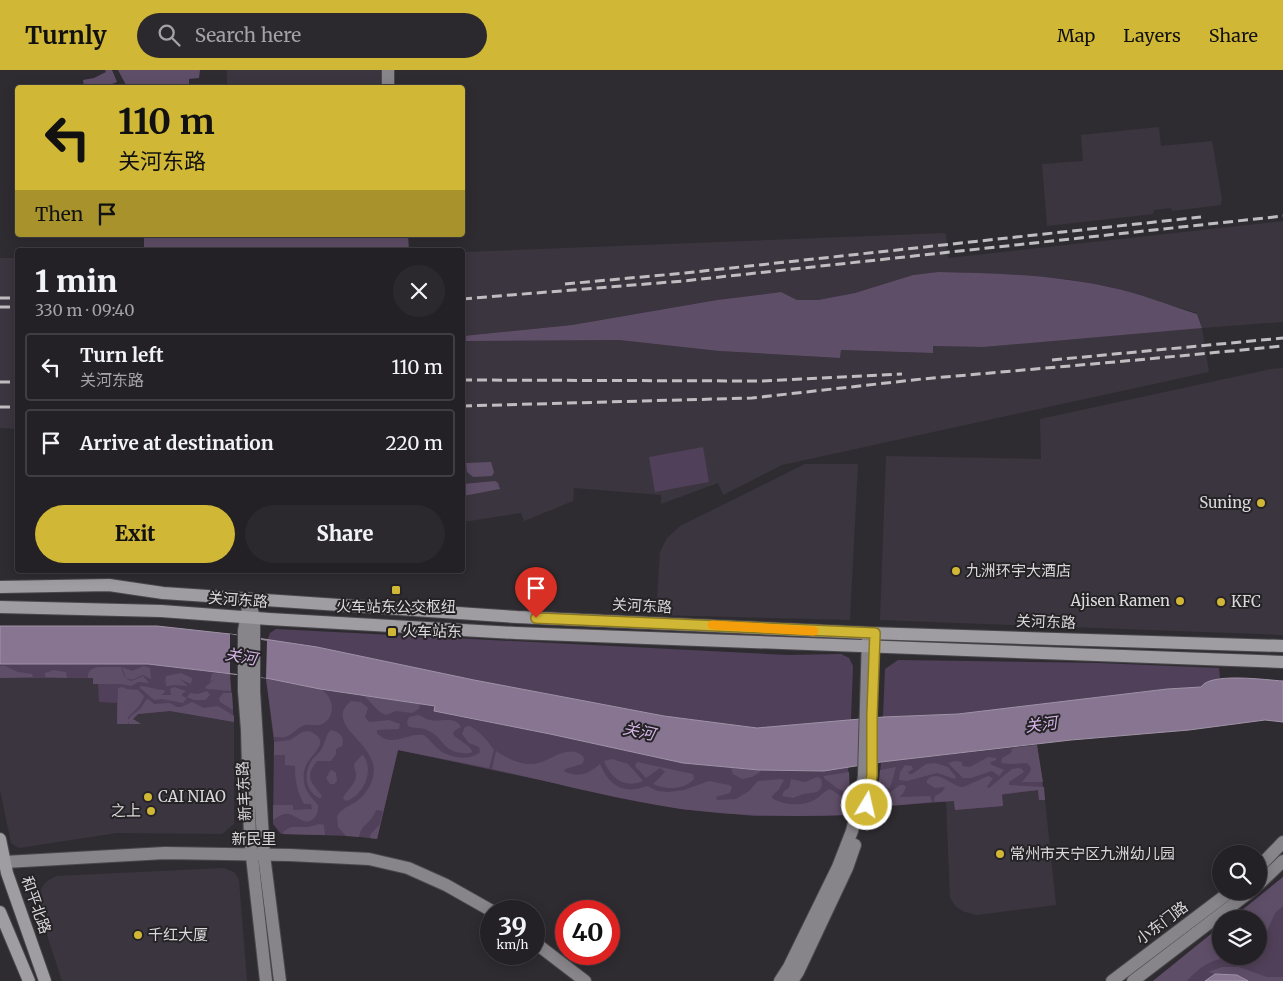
<!DOCTYPE html>
<meta charset="utf-8">
<style>
:root{--surface:#232125;--page:#2b292d;--text:#f1f3f6;--muted:#a3a3a7;--line:#403e42;--accent:#d1b736}
body{margin:0;font-family:Merriweather,"Noto Sans SC",serif;background:var(--page);color:var(--text);height:100vh;display:flex;flex-direction:column;font-size:19px;white-space:nowrap}
*{box-sizing:border-box;margin:0}
p{font-size:16px;color:var(--muted)}
.icon{flex:none;width:28px;height:28px;fill:none;stroke:currentColor;stroke-width:2;stroke-linecap:round;stroke-linejoin:round}
.map{position:relative;flex:1;overflow:hidden}
.sheet{position:absolute;left:15px;top:178px;width:450px;height:325px;display:flex;flex-direction:column;background:var(--surface);border-radius:5px;box-shadow:0 2px 12px #0003,0 0 0 1px var(--line)}
.sheet>*{flex:none}
.banner{position:absolute;left:15px;top:15px;width:450px;height:152px;border-radius:5px;box-shadow:0 2px 12px #0003,0 0 0 1px var(--line);background:#d1b736;color:#111;overflow:hidden}
.fabs{position:absolute;left:1212px;top:775px;display:grid;gap:10px}
.fabs a{display:grid;place-items:center;width:55px;height:55px;border-radius:50%;background:var(--surface);box-shadow:0 2px 12px #0003,0 0 0 1px var(--line);font-size:25px}
.speed{position:absolute;left:480px;top:830px;display:flex;gap:10px;font-size:25px;font-weight:700;text-align:center}
.speed>*{display:grid;place-content:center;width:65px;height:65px;border-radius:50%;background:var(--surface);box-shadow:0 2px 12px #0003,0 0 0 1px var(--line);line-height:1}
.speed small{font-size:12px;font-weight:400}
.speed .limit{border:8px solid #d22;background:#fff;color:#111}
.pin{position:absolute;display:grid;place-items:center;width:42px;height:42px;color:#fff;margin:-51px -21px;border-radius:50% 50% 50% 0;rotate:-45deg;box-shadow:0 0 5px #0007}
.pin .icon{rotate:45deg}
.me{position:absolute;width:55px;margin:-28px;rotate:9deg;stroke-linejoin:round;filter:drop-shadow(0 0 4px #0008)}
.turn{display:flex;align-items:center;gap:18px;height:105px;padding:0 20px;font-size:22px}
.turn .icon{width:65px;height:65px;stroke-width:2.5}
.turn b{display:block;font-size:35px;line-height:42px}
.then{display:flex;align-items:center;height:48px;padding:0 20px;background:#0003;gap:10px;font-size:19px}
.round{display:grid;place-items:center;flex:none;width:52px;height:52px;border-radius:26px;background:var(--page)}
.headline{display:flex;align-items:center;justify-content:space-between;height:85px;padding:0 20px}
h1{font-size:30px;font-weight:800;line-height:38px}
.cta{display:flex;gap:10px;margin-top:auto;padding:10px 20px}
.cta a{flex:1;height:58px;border-radius:30px;background:var(--accent);color:#111;font-size:20px;font-weight:800;line-height:58px;text-align:center}
.cta a+a{background:var(--page);color:var(--text)}
ul{padding:0;list-style:none}
li{display:flex;align-items:center;gap:15px;height:68px;margin:0 10px 8px;padding:0 10px;border:2px solid var(--line);border-radius:5px}
li div{flex:1}
li b{display:block;font-size:19px}
li em{font-style:normal}
header{display:flex;align-items:center;gap:30px;box-sizing:border-box;height:70px;padding:0 25px;background:var(--accent);color:#111}
header strong{font-size:24px}
nav{display:flex;gap:28px;margin-inline-start:auto;font-size:18px}
.search{width:350px;height:45px;background:var(--page);display:flex;align-items:center;gap:12px;box-sizing:border-box;padding:0 18px;border-radius:28px;color:var(--muted);font-size:19px}
.map>svg:first-child{display:block}
</style>
<header>
<strong>Turnly</strong>
<div class="search"><svg class="icon" aria-label="search" viewBox="0 0 24 24"><circle cx="10" cy="10" r="6"/><path d="M15 15l6 6"/></svg>Search here</div>
<nav><a>Map</a><a>Layers</a><a>Share</a></nav>
</header>
<div class="map">
<svg width="1283" height="911" viewBox="0 0 1283 911">
<rect width="100%" height="100%" fill="#2f2c31"/>
<!-- built -->
<g fill="#3b353f">
<polygon points="227,0 381,0 382,17 227,17"/>
<polygon points="1159,57 1161,76 1212,71 1222,129 1221,135 1172,141 1171,138 1154,140 1153,144 1047,156 1042,94 1083,91 1081,65"/>
<polygon points="1283,151 1283,252 1202,258 1209,302 782,395 723,425 718,413 661,434 661,425 574,418 573,431 524,451 521,443 463,452 463,271 619,270 719,281 840,288 841,280 932,283 933,276 983,277 1202,257 1197,243 1111,217 1072,210 1002,204 938,202 913,205 855,223 818,230 797,230 781,222 717,230 572,255 463,266 463,182 946,163 948,188"/>
<polygon points="0,188 17,188 17,359 0,358"/>
<polygon points="1283,298 1283,565 880,550 886,386 1041,389 1040,349 1271,299"/>
<polygon points="805,394 858,394 850,550 656,545 660,482 667,468 680,456"/>
<polygon points="9,607 93,608 117,633 118,654 139,654 133,649 137,644 170,641 234,652 234,754 222,764 117,763 19,778 11,773 0,720 0,608"/>
<polygon points="1038,720 1039,730 1045,730 1056,835 977,845 965,842 956,837 950,828 946,731 955,731 955,740 1003,736 1002,725"/>
<polygon points="224,798 234,802 239,810 247,911 62,911 37,834 39,822 46,812 56,806"/>
</g>
<!-- green -->
<g fill="#504059">
<polygon points="703,377 709,412 655,422 649,387"/>
<polygon points="276,559 787,585 841,584 849,588 853,596 851,650 757,658 664,646 474,610 317,577 267,571 270,563"/>
<polygon points="898,590 1099,593 1219,598 1220,608 1203,614 1201,617 1167,619 958,644 883,647 885,599"/>
<polygon points="0,594 148,594 230,603 234,652 170,641 138,644 133,649 141,654 117,654 117,633 99,632 98,614 93,614 93,608 0,608"/>
<polygon points="266,608 320,619 435,636 434,641 550,664 683,693 759,700 824,701 848,697 850,724 848,745 754,746 681,739 616,726 398,680 377,769 351,766 281,764 273,754 274,672"/>
<polygon points="1037,675 1045,730 1039,730 1038,720 1002,725 1003,736 955,740 954,731 877,737 881,692"/>
<polygon points="1283,807 1283,911 1153,911 1221,856 1221,886 1259,886 1259,849 1231,849"/>
</g>
<!-- forest -->
<g fill="#5f4e68">
<polygon points="105,0 112,0 117,12 105,17 84,17 83,10 94,8 106,2"/>
<polygon points="118,0 200,0 199,8 189,9 189,17 127,17"/>
<polygon points="144,165 408,165 409,180 144,180"/>
<path d="M938 202C995 203 1053 205 1109 217 1139 223 1168 235 1197 244L1202 258 983 277 933 276V283L841 280 840 288 719 281 619 270 463 271V266L572 255 717 230 781 222 797 230H818L855 223 913 205Z"/>
<polygon points="491,392 494,402 492,406 473,407 467,402 466,393"/>
<polygon points="495,411 498,413 500,419 463,426 463,414"/>
<polygon points="0,596 5,596 18,602 32,604 33,607 0,608"/>
<path d="M143 596 150 598 151 609 143 605C136 607 134 612 126 608L122 597 132 601Z"/>
<path d="M98 597H121C123 604 125 610 132 611L143 606 149 613 138 612 131 616 121 614H93V608H88C88 600 91 599 98 597Z"/>
<polygon points="54,600 66,602 67,608 45,607 45,603"/>
<polygon points="181,603 192,608 191,614 180,609 188,616 174,615 166,616 166,613 170,611 165,613 166,606"/>
<polygon points="212,603 230,604 230,608 227,608 230,609 231,621 207,619 205,617 215,609 210,612"/>
<path d="M266 608C279 610 310 614 320 619 333 625 337 645 324 653 318 657 312 654 305 655 297 657 293 665 285 667 282 668 277 667 274 667Z"/>
<path d="M140 616C148 616 155 620 164 620L165 622 161 625H171L170 619 174 617 186 621 182 624V626L187 628 183 633 162 629 154 630 140 618Z"/>
<path d="M122 617 127 619 138 620 144 626C141 636 135 640 128 647V650C131 645 137 642 140 639 144 635 144 631 148 629L154 634 170 633 177 637H181L192 632 204 638 218 636 234 646V652L170 641 138 644 133 649 141 654H129L128 651V654H117L118 618Z"/>
<polygon points="207,621 210,625 205,630 194,630 187,627 190,623 198,624"/>
<polygon points="223,623 232,623 233,640 220,632 219,628"/>
<path d="M362 625 420 634 419 639 412 643 396 641 386 645C375 641 371 630 362 625Z"/>
<path d="M351 631 361 632 368 638 365 647 369 652 389 650 400 654 399 659 377 660V663C391 679 407 662 424 665 430 670 435 677 442 682 453 688 470 691 480 682L479 677 469 673 462 664 465 657 469 656C480 661 487 670 494 680L489 698 398 680 377 769 370 768 371 764 380 754 383 741 376 740C372 753 361 754 359 767L346 766 338 757 337 746C341 739 346 738 352 734 362 729 370 719 373 707 382 674 321 656 351 631Z"/>
<path d="M418 645C422 646 425 649 430 650 440 653 454 645 461 657L454 661 453 664C458 671 468 673 472 681L471 683C441 685 446 668 427 660 421 657 414 659 408 656L407 652 409 647Z"/>
<path d="M331 660C340 662 345 667 342 676L336 679V684L331 691H317C303 708 313 714 322 726L321 728H319C305 720 303 704 312 690 315 686 320 683 322 678 326 672 325 665 331 660Z"/>
<path d="M309 661C333 671 312 683 306 695 304 700 303 706 304 711 304 720 312 728 318 735 318 739 318 743 315 747 306 758 298 746 289 744 283 743 278 747 273 750V735H293V740L312 739 311 734H304C297 721 295 711 295 696L285 695V685H274V672L290 670 302 662Z"/>
<polygon points="1037,675 1043,712 1022,712 1030,702 1031,698 1027,693 1011,694 1001,693 1002,688 1011,683 1012,678"/>
<path d="M496 681C508 689 520 695 534 694 550 692 567 673 583 686L584 690 582 694 565 699 564 701C579 709 589 703 600 694 609 716 624 725 647 716L658 721 668 722 684 720 709 711 729 715 732 717 730 723 716 727 717 730 736 729 749 721 758 711 780 709 784 710 779 719 772 726V728C783 735 802 737 814 730 820 727 824 721 830 719L849 731 848 745C792 747 737 746 681 739 618 730 555 713 492 699Z"/>
<path d="M363 685C375 701 363 726 346 731L343 728C346 720 357 714 356 703 355 700 354 697 354 694L361 686Z"/>
<polygon points="988,687 996,688 996,690 991,692 990,694 1004,700 999,706 992,701 971,708 963,708 948,693 955,691 962,692 962,696 970,697"/>
<path d="M612 689 628 694 643 711C624 719 611 708 604 691Z"/>
<path d="M637 692 693 704 694 709C684 720 666 720 653 714L665 702 660 698 646 708 635 696Z"/>
<polygon points="935,693 948,697 956,707 955,709 937,703 907,711 899,710 900,702 905,695 912,696 913,699 908,702 909,704 912,704 926,694"/>
<polygon points="896,697 890,718 878,725 880,700"/>
<polygon points="731,698 759,700 760,702 752,707 742,709 733,704"/>
<path d="M1018 698 1022 699 1024 702 1009 712V715L1044 717 1045 730H1039L1038 720 1002 724 1003 736 955 740 954 731 934 732 935 726 942 722 945 717 935 718 927 713V710C938 698 951 717 963 717L988 706 993 708 987 717 989 718 1012 699Z"/>
<polygon points="332,700 336,703 337,711 334,714 330,714 326,708 330,701"/>
<polygon points="849,702 850,724 838,719 824,708 824,706"/>
<path d="M817 707 821 709C823 715 822 718 817 722L803 724 793 728 782 726 784 721 789 718 791 709 805 712Z"/>
<polygon points="900,715 904,715 906,717 904,722 900,727 930,726 932,732 877,737 878,729 884,727"/>
<polygon points="320,754 324,755 325,765 283,764 284,761 291,757 308,757"/>
<polygon points="1283,807 1283,836 1275,843 1259,879 1259,849 1231,849"/>
<path d="M1221 856V886H1252C1243 893 1231 888 1221 889 1208 891 1195 901 1187 911H1153Z"/>
<polygon points="1222,897 1239,897 1267,907 1283,907 1283,911 1248,911 1237,905 1215,904 1208,902"/>
</g>
<!-- water -->
<g fill="#877591" stroke="#a093a7">
<path d="M0 556H157L230 564 317 577 474 610 664 646 757 658 883 647 958 644 1167 619 1201 617C1210 602 1266 610 1283 611V652L1265 650 1189 660 1071 670 881 692 824 701 759 700 683 693 550 664 434 641 435 636 320 619 266 608 148 594H0Z"/>
<polygon points="1215,904 1237,905 1248,911 1205,911"/>
</g>
<!-- pier -->
<polygon fill="#2f2c31" points="230,564 267,571 266,608 230,603"/>
<g fill="none" stroke-linecap="round" stroke-linejoin="round">
<!-- secondary casing -->
<g stroke="#4a484c" stroke-width="14">
<g id="secondary">
<polyline points="388,0 388,18"/>
<polyline points="249,529 254,548 254,621 264,785 280,911"/>
<polyline points="248,537 244,561 244,621 247,660 250,769 266,911"/>
<polyline points="5,792 165,783 290,785 369,789 408,798 446,815 492,841"/>
<polyline points="1259,797 1283,772"/>
<polyline points="1259,814 1283,791"/>
<polyline points="534,872 585,911"/>
<polyline points="780,911 789,897 838,797 852,761 861,724 864,706 868,566"/>
<polyline points="792,911 798,902 847,798 855,775"/>
<polyline points="1112,911 1231,821"/>
<polyline points="1133,911 1251,821"/>
</g>
</g>
<!-- primary casing -->
<g stroke="#4a484c" stroke-width="14">
<g id="primary">
<polyline points="0,517 109,515 163,523 517,547 868,563 1283,576"/>
<polyline points="0,537 161,541 269,549 516,563 1283,592"/>
<polyline points="0,769 7,803 45,911"/>
<polyline points="0,842 29,911"/>
</g>
</g>
<!-- secondary -->
<use href="#secondary" stroke="#878589" stroke-width="12"/>
<!-- primary -->
<use href="#primary" stroke="#a09da2" stroke-width="12"/>
<!-- rail -->
<g stroke="#bfbdc0" stroke-width="3" stroke-dasharray="10 5" stroke-linecap="butt">
<polyline points="565,214 685,203 1201,147"/>
<polyline points="0,228 18,228"/>
<polyline points="462,229 683,211 1283,146"/>
<polyline points="0,237 18,237"/>
<polyline points="1052,290 1283,268"/>
<polyline points="462,310 763,311 902,304"/>
<polyline points="0,312 18,312"/>
<polyline points="462,336 752,328 922,309 1137,290 1283,276"/>
<polyline points="0,337 18,337"/>
</g>
</g>
<g fill="none" stroke-linecap="round" stroke-linejoin="round">
<!-- route casing -->
<g stroke="#887723" stroke-width="12">
<polyline id="route" points="536,548 875,563 872,645 872,705 867,735"/>
</g>
<!-- route -->
<use href="#route" stroke="#d1b736" stroke-width="9"/>
<!-- slow -->
<polyline stroke="#f59e0b" stroke-width="9" points="712,555 814,561"/>
</g>
<!-- markers -->
<g fill="#d1b736" stroke="#262327" stroke-width="2">
<circle cx="1261" cy="433" r="5"/>
<circle cx="956" cy="501" r="5"/>
<rect x="391" y="515" width="10" height="10" rx="2.5"/>
<circle cx="1180" cy="531" r="5"/>
<circle cx="1221" cy="532" r="5"/>
<rect x="387" y="557" width="10" height="10" rx="2.5"/>
<circle cx="148" cy="727" r="5"/>
<circle cx="151" cy="741" r="5"/>
<circle cx="1000" cy="784" r="5"/>
<circle cx="138" cy="865" r="5"/>
</g>
<g text-anchor="middle" stroke-width="4" stroke-linejoin="round" paint-order="stroke">
<!-- poi labels -->
<g font-size="15" fill="#dad8db" stroke="#262327" text-anchor="start">
<text x="1251" y="438" text-anchor="end">Suning</text>
<text x="966" y="506">九洲环宇大酒店</text>
<text x="1170" y="536" text-anchor="end">Ajisen Ramen</text>
<text x="1231" y="537">KFC</text>
<text x="396" y="542" text-anchor="middle">火车站东公交枢纽</text>
<text x="402" y="567">火车站东</text>
<text x="158" y="732">CAI NIAO</text>
<text x="141" y="746" text-anchor="end">之上</text>
<text x="1010" y="789">常州市天宁区九洲幼儿园</text>
<text x="148" y="870">千红大厦</text>
</g>
<!-- street labels -->
<g font-size="15" fill="#dad8db" stroke="#262327">
<text transform="translate(238 530) rotate(4)" y="5">关河东路</text>
<text transform="translate(642 536) rotate(3)" y="5">关河东路</text>
<text transform="translate(1046 552) rotate(2)" y="5">关河东路</text>
<text transform="translate(244 721) rotate(-93)" y="5">新丰东路</text>
<text x="254" y="774">新民里</text>
<text transform="translate(36 835) rotate(71)" y="5">和平北路</text>
<text transform="translate(1162 853) rotate(-37)" y="5">小东门路</text>
</g>
<!-- water labels -->
<g font-size="16" font-style="italic" fill="#d5b5e7" stroke="#262327">
<text transform="translate(241 586) rotate(10)" y="6">关河</text>
<text transform="translate(1041 654) rotate(-7)" y="6">关河</text>
<text transform="translate(639 661) rotate(12)" y="6">关河</text>
</g>
</g>
</svg>
<div class="fabs">
<a><svg class="icon" aria-label="search" viewBox="0 0 24 24"><circle cx="10" cy="10" r="6"/><path d="M15 15l6 6"/></svg></a>
<a><svg class="icon" aria-label="layers" viewBox="0 0 24 24"><path d="M12 4l9 5-9 5-9-5zM3 14l9 5 9-5"/></svg></a>
</div>
<div class="speed"><div>39<small>km/h</small></div><div class="limit">40</div></div>
<div class="pin" style="left:536px;top:548px;background:#d93025"><svg class="icon" aria-label="arrive" viewBox="0 0 24 24"><path d="M6 21V4h12l-3 4 3 4H6"/></svg></div>
<svg class="me" style="left:867px;top:735px" viewBox="-20 -20 40 40"><circle r="17" fill="#d1b736" stroke="#fff" stroke-width="3"/><path d="M0-11L8 9 0 5-8 9z" fill="#fff"/></svg>
<div class="banner">
<div class="turn"><svg class="icon" aria-label="left" viewBox="0 0 24 24"><path d="M17 20v-9H6M10 6l-5 5 5 5"/></svg><div><b>110 m</b>关河东路</div></div>
<div class="then">Then<svg class="icon" aria-label="arrive" viewBox="0 0 24 24"><path d="M6 21V4h12l-3 4 3 4H6"/></svg></div>
</div>
<section class="sheet">
<div class="headline"><div><h1>1 min</h1><p>330 m · 09:40</p></div><a class="round"><svg class="icon" aria-label="close" viewBox="0 0 24 24"><path d="M6 6l12 12M18 6L6 18"/></svg></a></div>
<ul>
<li><svg class="icon" aria-label="left" viewBox="0 0 24 24"><path d="M17 20v-9H6M10 6l-5 5 5 5"/></svg><div><b>Turn left</b><p>关河东路</p></div><em>110 m</em></li>
<li><svg class="icon" aria-label="arrive" viewBox="0 0 24 24"><path d="M6 21V4h12l-3 4 3 4H6"/></svg><div><b>Arrive at destination</b></div><em>220 m</em></li>
</ul>
<div class="cta"><a>Exit</a><a>Share</a></div>
</section>
</div>
